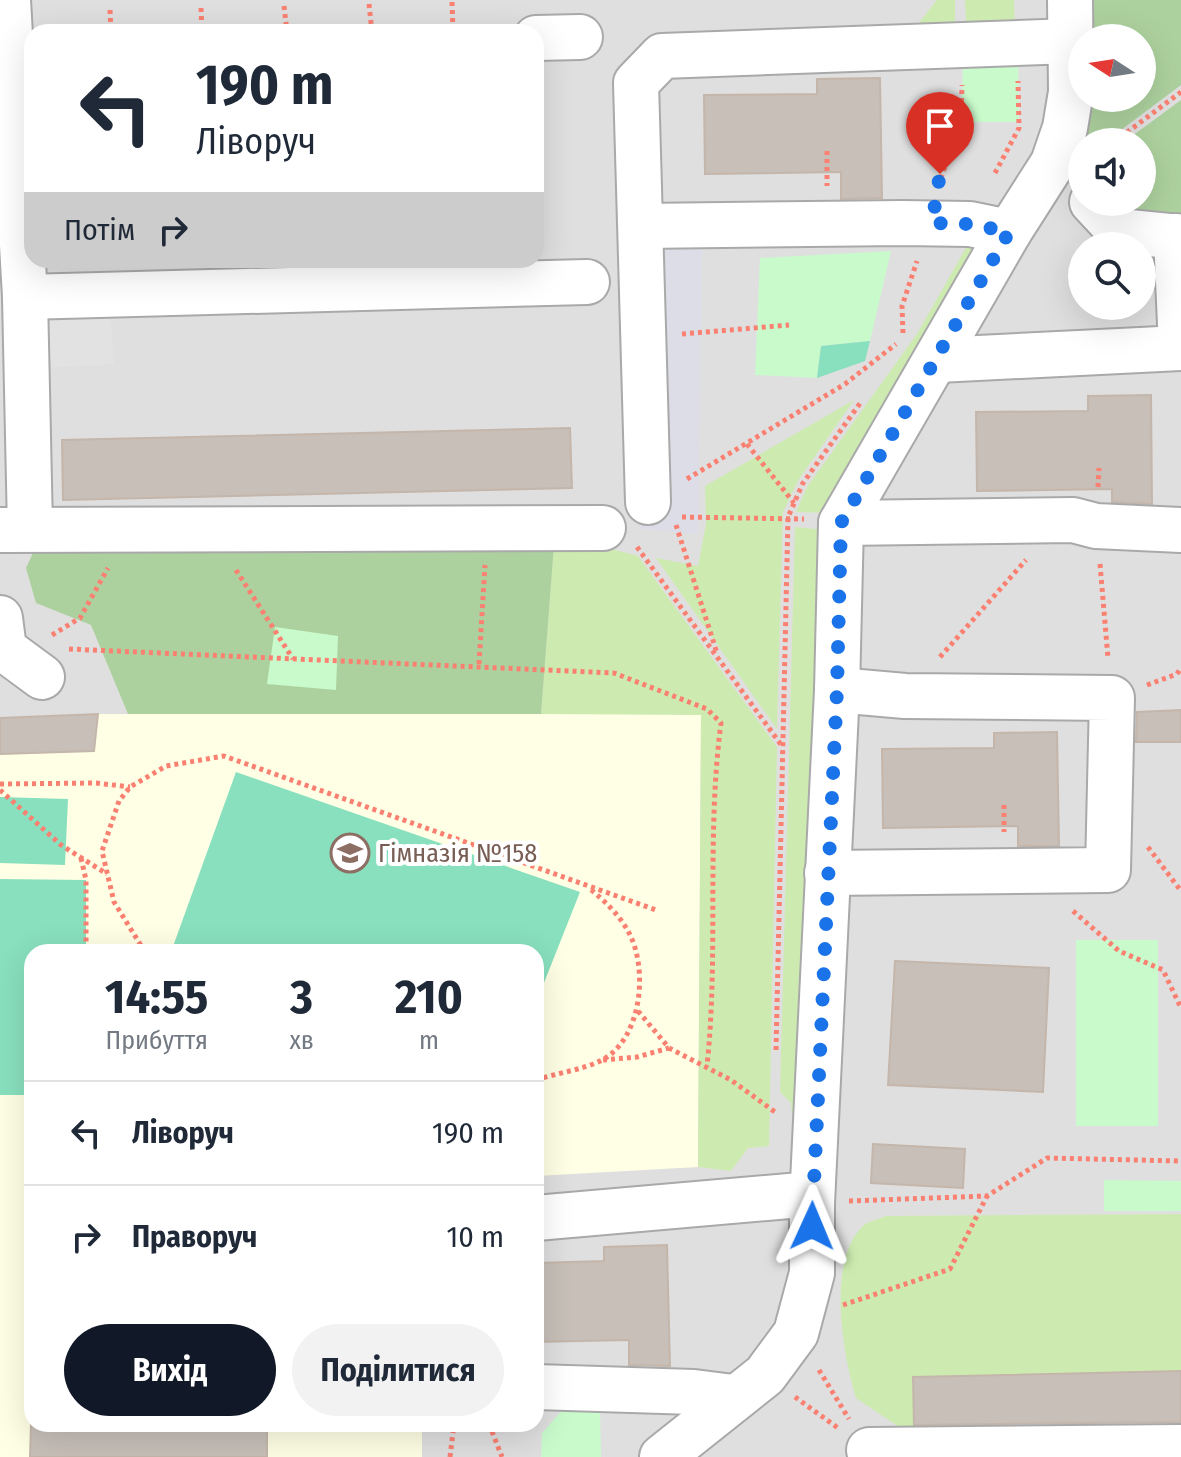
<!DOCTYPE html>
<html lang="uk">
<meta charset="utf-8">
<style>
:root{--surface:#fff;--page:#f2f2f3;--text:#1f2937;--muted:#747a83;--line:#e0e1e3;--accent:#111827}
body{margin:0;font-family:"Fira Sans Condensed",sans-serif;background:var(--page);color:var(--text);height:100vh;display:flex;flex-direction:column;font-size:30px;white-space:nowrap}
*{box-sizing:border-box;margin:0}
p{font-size:26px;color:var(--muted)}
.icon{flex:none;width:44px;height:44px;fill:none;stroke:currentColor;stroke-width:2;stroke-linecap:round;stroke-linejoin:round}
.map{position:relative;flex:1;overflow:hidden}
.panel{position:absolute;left:24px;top:944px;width:520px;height:488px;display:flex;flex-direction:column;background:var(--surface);border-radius:24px;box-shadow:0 8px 32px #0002}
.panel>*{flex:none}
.guide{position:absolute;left:24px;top:24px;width:520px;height:244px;border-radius:24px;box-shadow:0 8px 32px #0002;background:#fff;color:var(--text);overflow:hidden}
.needle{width:52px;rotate:282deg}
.controls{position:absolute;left:1068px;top:24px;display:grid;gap:16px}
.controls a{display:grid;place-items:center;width:88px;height:88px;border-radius:50%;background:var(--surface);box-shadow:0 8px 32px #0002;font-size:40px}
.pin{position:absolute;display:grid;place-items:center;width:68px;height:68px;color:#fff;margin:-82px -34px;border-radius:50% 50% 50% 0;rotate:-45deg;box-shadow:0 0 8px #0007}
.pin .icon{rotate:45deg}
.me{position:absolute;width:88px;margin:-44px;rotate:1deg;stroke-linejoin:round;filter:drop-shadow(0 0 6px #0008)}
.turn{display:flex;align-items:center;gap:28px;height:168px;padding:0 40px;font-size:36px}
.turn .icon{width:104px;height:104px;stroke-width:2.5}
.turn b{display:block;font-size:56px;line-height:68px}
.then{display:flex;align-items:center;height:76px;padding:0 40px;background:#0003;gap:16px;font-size:30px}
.eta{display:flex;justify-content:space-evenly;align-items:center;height:136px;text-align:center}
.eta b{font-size:48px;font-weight:700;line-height:56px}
.cta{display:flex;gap:16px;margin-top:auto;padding:16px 40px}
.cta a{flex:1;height:92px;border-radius:48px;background:var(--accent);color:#fff;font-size:32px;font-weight:700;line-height:92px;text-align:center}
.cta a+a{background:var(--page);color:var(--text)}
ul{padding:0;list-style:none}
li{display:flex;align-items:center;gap:24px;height:104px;padding:0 40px;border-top:2px solid var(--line)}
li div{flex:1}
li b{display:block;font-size:30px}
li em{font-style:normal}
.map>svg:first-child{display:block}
</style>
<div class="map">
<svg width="1181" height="1457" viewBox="0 0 1181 1457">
<rect width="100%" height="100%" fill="#f2efe9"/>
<!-- residential -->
<path fill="#e0dfdf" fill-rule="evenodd" d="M0 0H1181V1457H0ZM32 32H536V260H32ZM1082 38H1142V98H1082ZM1082 142H1142V202H1082ZM1082 246H1142V306H1082ZM32 952H536V1424H32Z"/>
<!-- education -->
<polygon fill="#ffffe5" points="98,714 701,714 698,1167 536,1176 536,952 32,952 32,1424 422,1424 422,1457 0,1457 0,754 94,751"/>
<!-- grass -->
<g fill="#cdebb0">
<polygon points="937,0 955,0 955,37 903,43"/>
<polygon points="965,0 1014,0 1015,33 967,39"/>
<polygon points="967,246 988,258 832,513 796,512 807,487 917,334"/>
<polygon points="854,400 799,479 783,512 777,729 656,558 698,566 706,524 705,486"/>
<polygon points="795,527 836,531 800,1113 792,1114 791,1103 780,1092"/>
<polygon points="588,543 638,556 777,747 769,1146 748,1148 731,1171 698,1167 701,715 541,714 554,545"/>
<path d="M1181 1214V1371L913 1377 914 1437 856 1398C843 1356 826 1260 863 1226 868 1221 879 1219 886 1216Z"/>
</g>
<!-- forest -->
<g fill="#add19e">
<polygon points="1082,0 1181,0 1181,85 1105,142 1082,142 1082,158 1073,165 1082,98 1142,98 1142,38 1083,38"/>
<polygon points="1181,100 1181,230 1102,202 1142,202 1142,142 1124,142"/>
<polygon points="39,540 554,545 541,714 128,714 91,625 36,603 26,568"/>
</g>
<!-- park -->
<g fill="#c8facc">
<polygon points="1018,59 1019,122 961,122 963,61"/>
<polygon points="891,251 870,341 821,346 817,378 755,375 760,258"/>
<polygon points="275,627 338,636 336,690 267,684"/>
<rect x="1076" y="940" width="82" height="186"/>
<polygon points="1104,1180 1181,1181 1181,1211 1104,1211"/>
<polygon points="565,1407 600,1412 601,1457 541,1457 542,1433"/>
</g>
<!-- pitch -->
<g fill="#88e0be">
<polygon points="870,341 865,361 817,378 821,346"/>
<polygon points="236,772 580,892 536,1003 536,952 171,952"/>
<polygon points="0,797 68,799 65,865 0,863"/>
<polygon points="0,879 86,880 86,952 32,952 32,1095 0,1095"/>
</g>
<!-- parking -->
<polygon fill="#e2e2e2" points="109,295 114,364 26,369 25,297"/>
<!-- plaza -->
<polygon fill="#dddde8" points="702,249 698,534 640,529 632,250"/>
<!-- building -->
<g fill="#c7bfb8" stroke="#c4b6ab" stroke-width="2">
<polygon points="880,78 882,198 841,199 841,172 705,174 704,95 817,94 817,79"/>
<polygon points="1151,395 1152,504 1112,502 1112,489 977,491 976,412 1088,411 1088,396"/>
<polygon points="570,428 572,488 63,500 62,440"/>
<polygon points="1181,710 1181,742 1136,742 1137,712"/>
<polygon points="98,714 94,751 0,754 0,718"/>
<polygon points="1057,732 1059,846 1018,846 1018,826 883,828 882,749 994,748 994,733"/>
<polygon points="895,961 1049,968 1043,1092 888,1085"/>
<polygon points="873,1144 965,1149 963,1188 871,1183"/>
<polygon points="667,1245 670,1366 629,1365 629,1340 536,1342 536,1263 604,1261 604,1247"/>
<polygon points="1181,1371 1181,1422 914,1425 913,1377"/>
<polygon points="31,1424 267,1424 267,1457 30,1457"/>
</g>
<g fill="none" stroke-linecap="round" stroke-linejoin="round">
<!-- minor casing -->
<g stroke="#a9a9a9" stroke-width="48">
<g id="minor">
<polyline points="8,0 25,297 30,529"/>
<polyline points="536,38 580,37"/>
<polyline points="1092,202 1119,231 1181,237"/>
<polyline points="641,226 902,223 970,224 1009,232"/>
<polyline points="1176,236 1181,346"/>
<polyline points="25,297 587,282"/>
<polyline points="938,360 1181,348"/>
<polyline points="648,502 636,83 662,56 1072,41"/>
<polyline points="841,523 1073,520 1096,526 1181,530"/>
<polyline points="0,530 603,528"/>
<polyline points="0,618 4,649 42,677"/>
<polyline points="827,873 1108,870 1112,698 905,696 837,690"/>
<polyline points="536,1218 812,1194"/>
<polyline points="536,1387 694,1392 733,1397"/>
<polyline points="869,1450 1181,1447"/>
<polyline points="662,1457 765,1375 796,1333 812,1273 812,1203 837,690 841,523 1009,232 1053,163 1065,128 1071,92 1070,0"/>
</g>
</g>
<!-- path -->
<g stroke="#fa8072" stroke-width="5" stroke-dasharray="4 4" stroke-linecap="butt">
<polyline points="452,2 453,32"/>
<polyline points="369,4 372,32"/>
<polyline points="284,6 287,32"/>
<polyline points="201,8 202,32"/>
<polyline points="110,10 111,32"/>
<polyline points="1114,142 1181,92"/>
<polyline points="827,151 827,186"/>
<polyline points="995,173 1019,128 1018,81"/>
<polyline points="938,186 961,122 962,85"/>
<polyline points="903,333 902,306 917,261"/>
<polyline points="682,334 789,325"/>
<polyline points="747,444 794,503"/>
<polyline points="687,479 845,384 896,344"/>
<polyline points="1098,487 1099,468"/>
<polyline points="682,517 804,519"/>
<polyline points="676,525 717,653"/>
<polyline points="637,547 782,746"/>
<polyline points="1100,564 1108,658"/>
<polyline points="236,570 293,659"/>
<polyline points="52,635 80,618 108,568"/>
<path d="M69 649 614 673 707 709 721 723C706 837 719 952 707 1066"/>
<polyline points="940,657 1026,560"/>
<polyline points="479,664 485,565"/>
<polyline points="1147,685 1177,674 1181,668"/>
<polyline points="0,784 96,783 130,787"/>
<polyline points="0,790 61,845 107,874"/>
<polyline points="1004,805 1004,832"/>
<polyline points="1148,847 1181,891"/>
<polyline points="81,858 86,880 86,952"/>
<polyline points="1073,911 1119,951 1163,970 1181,1008"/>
<polyline points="145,952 114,902 102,851 119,801 130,787 166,766 224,756 656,910"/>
<polyline points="638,1011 669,1048 731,1080 775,1112"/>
<polyline points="776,1050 788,517 803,483 861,402"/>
<polyline points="603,1060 637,1057 669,1048"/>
<path d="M536 1080C556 1073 583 1070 602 1060 642 1039 649 968 628 931 619 915 605 901 590 889"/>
<polyline points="849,1201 987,1196 1047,1158 1181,1161"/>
<polyline points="843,1305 950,1269 987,1196"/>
<polyline points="819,1370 849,1419"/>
<polyline points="795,1397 838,1428"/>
<polyline points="489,1424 502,1457"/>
<polyline points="450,1457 454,1424"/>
</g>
<!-- minor -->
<use href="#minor" stroke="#fff" stroke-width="44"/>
</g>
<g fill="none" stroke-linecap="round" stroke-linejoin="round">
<!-- route -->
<polyline stroke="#1a73e8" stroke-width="14" stroke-dasharray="0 25.2" points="812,1226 837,690 841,523 1009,232 970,224 932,223 940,174"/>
</g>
<!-- icons -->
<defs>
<g id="school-ring" transform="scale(2)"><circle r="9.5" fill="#fff" stroke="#8d6e63" stroke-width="1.5"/><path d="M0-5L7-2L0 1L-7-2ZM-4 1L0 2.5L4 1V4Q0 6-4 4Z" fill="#8d6e63"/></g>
</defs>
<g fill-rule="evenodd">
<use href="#school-ring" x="350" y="853"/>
</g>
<g text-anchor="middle" stroke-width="8" stroke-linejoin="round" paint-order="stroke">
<!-- education labels -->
<g font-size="26" fill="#785e54" stroke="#fff" text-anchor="start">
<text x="378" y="862">Гімназія №158</text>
</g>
</g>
</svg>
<div class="controls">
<a><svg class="needle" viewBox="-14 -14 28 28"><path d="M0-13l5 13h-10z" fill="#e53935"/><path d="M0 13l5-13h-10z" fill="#747a83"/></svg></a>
<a><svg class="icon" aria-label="sound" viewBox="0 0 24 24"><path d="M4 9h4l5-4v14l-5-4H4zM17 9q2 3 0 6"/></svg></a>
<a><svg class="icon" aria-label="search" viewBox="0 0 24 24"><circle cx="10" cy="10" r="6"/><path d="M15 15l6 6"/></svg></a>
</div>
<div class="pin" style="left:940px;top:174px;background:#d93025"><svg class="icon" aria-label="arrive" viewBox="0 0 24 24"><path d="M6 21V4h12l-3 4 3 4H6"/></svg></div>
<svg class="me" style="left:812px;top:1226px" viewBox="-20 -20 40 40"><path d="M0-17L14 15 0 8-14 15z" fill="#1a73e8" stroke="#fff" stroke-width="4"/></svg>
<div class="guide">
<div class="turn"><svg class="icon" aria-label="left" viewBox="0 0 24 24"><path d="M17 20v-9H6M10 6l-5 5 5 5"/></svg><div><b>190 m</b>Ліворуч</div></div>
<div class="then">Потім<svg class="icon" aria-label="right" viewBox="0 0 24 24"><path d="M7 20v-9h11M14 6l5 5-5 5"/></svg></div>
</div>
<section class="panel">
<div class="eta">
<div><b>14:55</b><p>Прибуття</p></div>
<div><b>3</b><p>хв</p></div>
<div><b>210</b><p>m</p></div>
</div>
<ul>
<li><svg class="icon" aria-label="left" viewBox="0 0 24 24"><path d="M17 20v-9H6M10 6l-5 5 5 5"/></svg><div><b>Ліворуч</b></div><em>190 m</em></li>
<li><svg class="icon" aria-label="right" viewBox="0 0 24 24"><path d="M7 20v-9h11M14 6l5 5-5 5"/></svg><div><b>Праворуч</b></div><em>10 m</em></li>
</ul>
<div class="cta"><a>Вихід</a><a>Поділитися</a></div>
</section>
</div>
